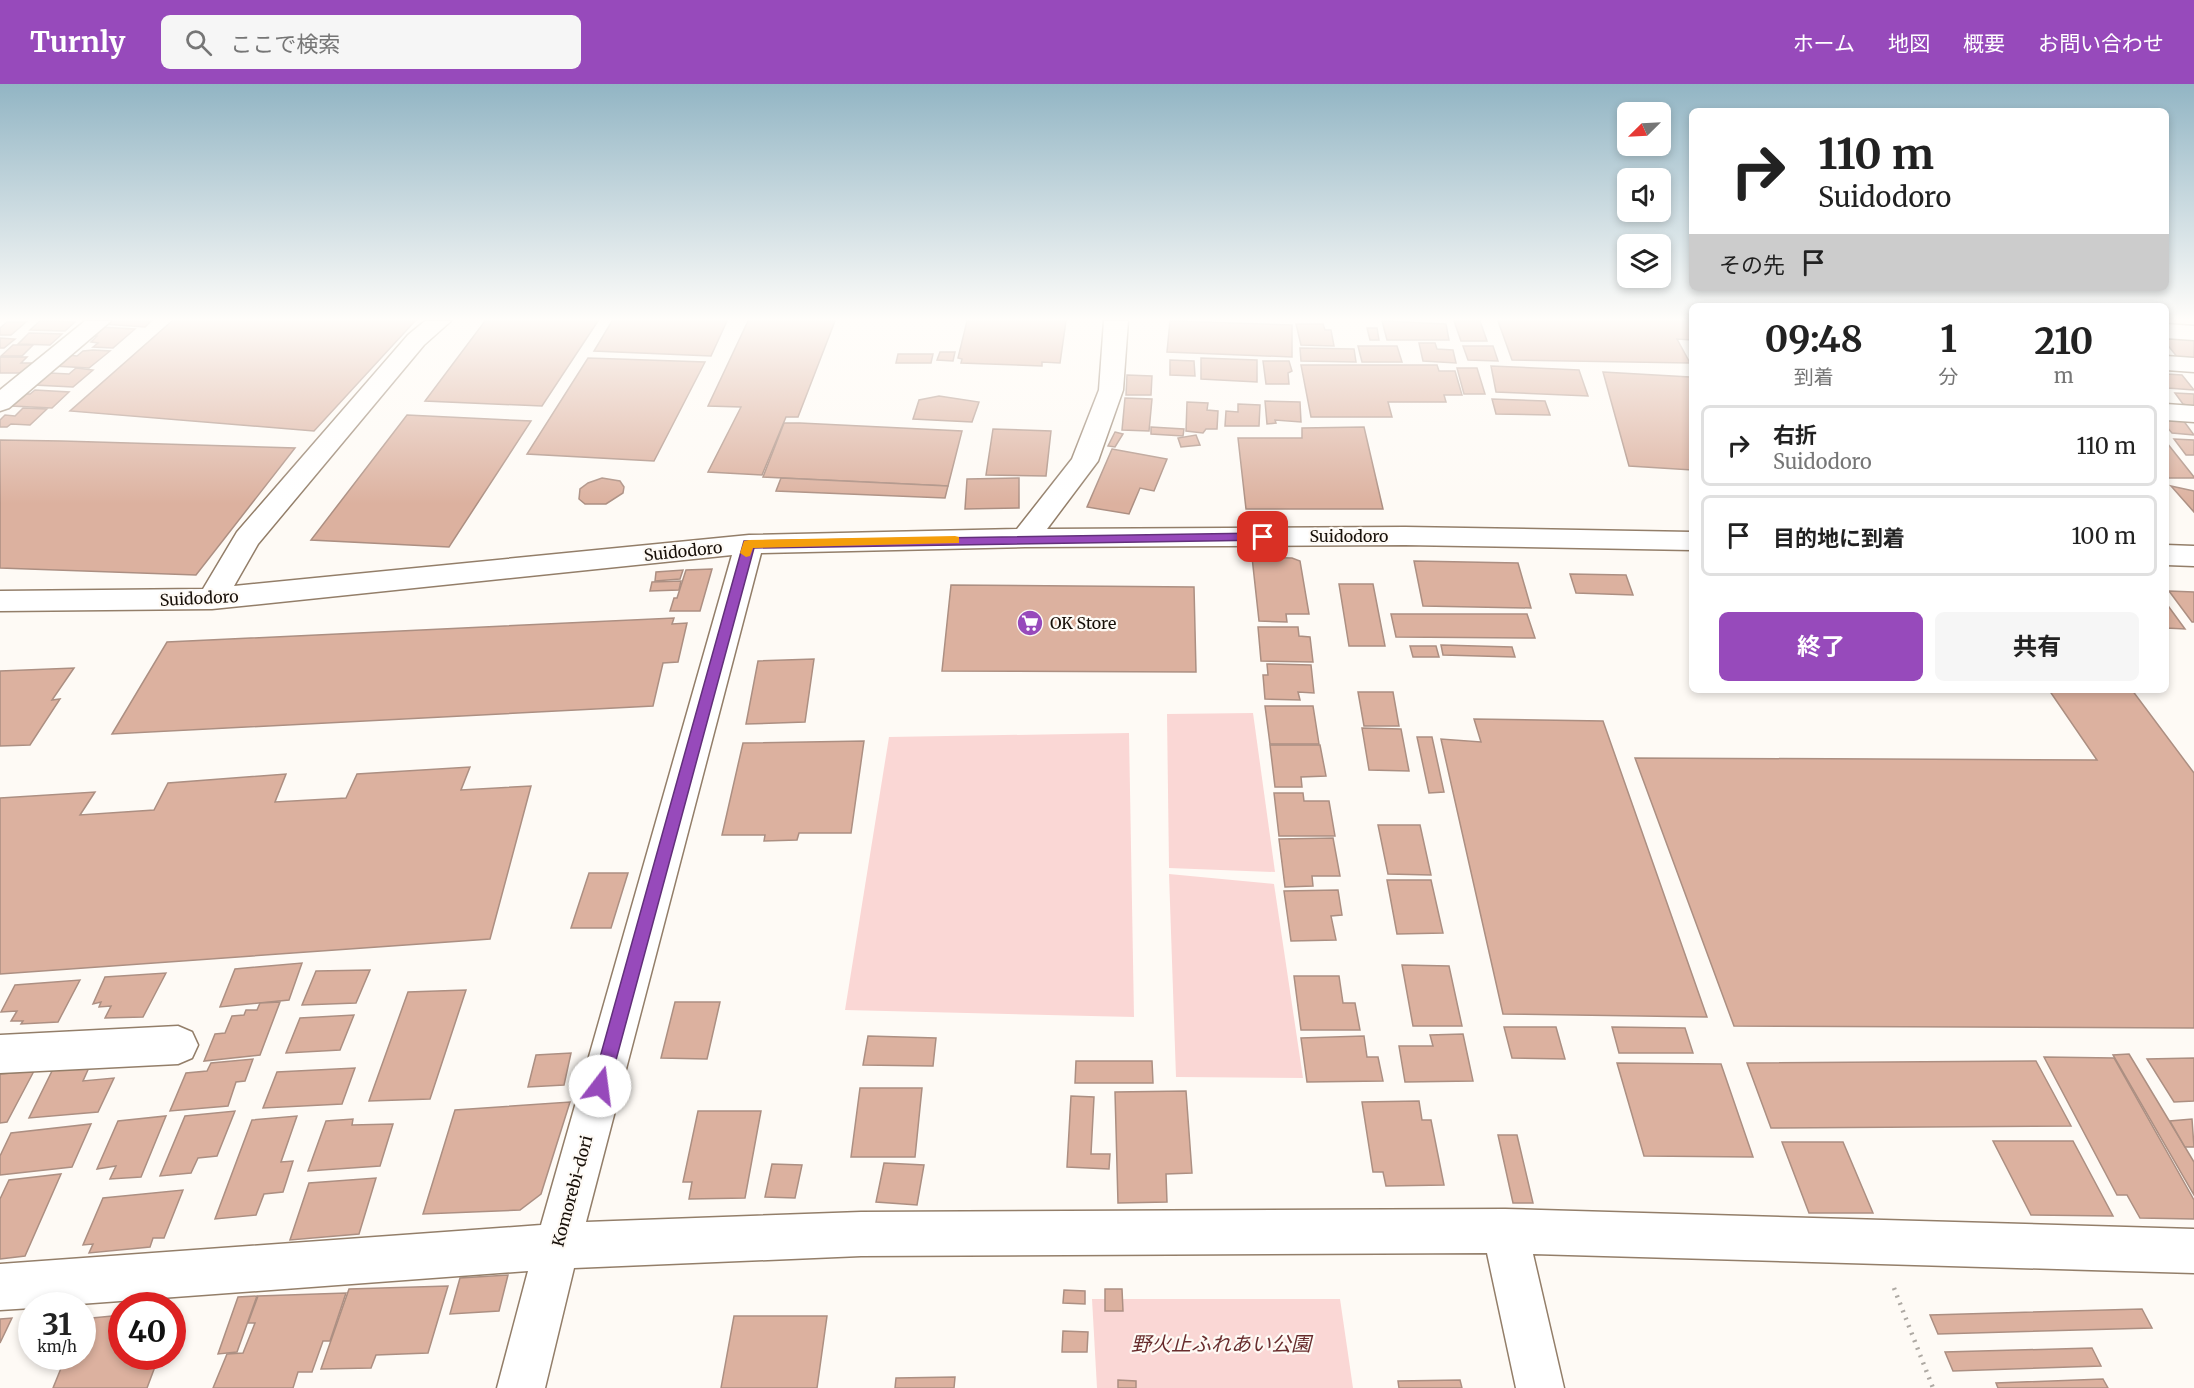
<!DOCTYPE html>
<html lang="ja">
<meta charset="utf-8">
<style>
:root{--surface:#fff;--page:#f6f6f6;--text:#222;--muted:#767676;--line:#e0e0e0;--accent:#974abb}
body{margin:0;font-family:Merriweather,"Noto Sans JP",serif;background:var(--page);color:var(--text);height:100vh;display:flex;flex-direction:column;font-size:22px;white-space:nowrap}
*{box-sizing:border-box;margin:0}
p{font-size:20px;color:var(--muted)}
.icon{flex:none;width:33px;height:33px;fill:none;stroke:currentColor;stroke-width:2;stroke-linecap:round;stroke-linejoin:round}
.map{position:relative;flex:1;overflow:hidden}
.drawer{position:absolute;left:1689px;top:219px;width:480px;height:390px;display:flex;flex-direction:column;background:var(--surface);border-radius:9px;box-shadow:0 3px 9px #0003}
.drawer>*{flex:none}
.hud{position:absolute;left:1689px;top:24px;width:480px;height:183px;border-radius:9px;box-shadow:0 3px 9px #0003;background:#fff;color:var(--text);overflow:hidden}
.needle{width:39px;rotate:246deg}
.fabs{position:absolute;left:1617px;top:18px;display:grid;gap:12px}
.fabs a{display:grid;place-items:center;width:54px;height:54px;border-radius:9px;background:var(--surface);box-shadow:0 3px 9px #0003;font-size:30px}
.speed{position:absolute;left:18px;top:1208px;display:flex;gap:12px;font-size:30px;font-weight:700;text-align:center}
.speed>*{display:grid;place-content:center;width:78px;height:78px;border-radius:50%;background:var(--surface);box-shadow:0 3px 9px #0003;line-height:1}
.speed small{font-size:15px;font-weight:400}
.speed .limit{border:9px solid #d22;background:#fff;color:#111}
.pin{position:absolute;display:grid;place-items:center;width:51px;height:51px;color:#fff;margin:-26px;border-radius:12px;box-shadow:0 3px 9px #0006}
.me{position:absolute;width:66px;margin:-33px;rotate:15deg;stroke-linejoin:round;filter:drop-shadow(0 0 4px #0008)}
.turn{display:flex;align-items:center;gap:21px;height:126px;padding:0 30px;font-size:27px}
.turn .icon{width:78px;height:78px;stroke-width:2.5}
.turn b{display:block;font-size:42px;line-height:51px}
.then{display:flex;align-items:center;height:57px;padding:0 30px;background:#0003;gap:12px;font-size:22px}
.eta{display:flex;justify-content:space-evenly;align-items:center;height:102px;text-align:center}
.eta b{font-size:36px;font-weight:700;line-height:42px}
.action{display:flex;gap:12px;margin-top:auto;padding:12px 30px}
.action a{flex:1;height:69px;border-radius:9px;background:var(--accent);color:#fff;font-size:24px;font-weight:700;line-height:69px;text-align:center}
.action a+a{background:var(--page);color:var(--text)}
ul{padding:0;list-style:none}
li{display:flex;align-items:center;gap:18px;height:81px;margin:0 12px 9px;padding:0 18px;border:3px solid var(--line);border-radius:9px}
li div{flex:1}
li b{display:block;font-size:22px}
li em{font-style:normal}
header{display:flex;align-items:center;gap:36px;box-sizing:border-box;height:84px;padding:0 30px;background:var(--accent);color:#fff}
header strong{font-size:28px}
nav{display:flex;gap:33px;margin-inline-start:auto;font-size:21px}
.search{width:420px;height:54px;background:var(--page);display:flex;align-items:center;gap:15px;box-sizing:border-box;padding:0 21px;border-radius:9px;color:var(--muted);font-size:22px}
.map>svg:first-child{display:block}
</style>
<header>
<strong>Turnly</strong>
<div class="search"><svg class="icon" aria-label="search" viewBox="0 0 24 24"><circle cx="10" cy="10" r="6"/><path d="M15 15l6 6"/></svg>ここで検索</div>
<nav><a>ホーム</a><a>地図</a><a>概要</a><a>お問い合わせ</a></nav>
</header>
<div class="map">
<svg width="2194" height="1304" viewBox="0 0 2194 1304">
<rect width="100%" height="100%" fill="#fefaf5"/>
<!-- green -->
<g fill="#fad7d5">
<polygon points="1253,629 1275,788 1169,784 1167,630"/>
<polygon points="1129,649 1134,933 845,926 889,653"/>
<polygon points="1169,790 1274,800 1303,994 1176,993"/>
<polygon points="1092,1215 1340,1215 1353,1304 1097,1304"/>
</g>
<!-- building -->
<g fill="#dcb19f" stroke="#ac8f82" stroke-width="1.5">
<polygon points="40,237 75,238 65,247 30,246"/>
<polygon points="107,237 151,237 145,243 104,240"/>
<polygon points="172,237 415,237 314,347 70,327"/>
<polygon points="485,237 598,237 542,322 425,317"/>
<polygon points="612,237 727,237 711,272 594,267"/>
<polygon points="748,237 835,237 798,333 786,333 762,391 708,388 741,323 708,322"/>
<polygon points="967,237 1066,237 1060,279 1042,278 1042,282 961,279 962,275 958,274"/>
<polygon points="1170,237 1292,241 1292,273 1167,268"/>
<polygon points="1382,237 1446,240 1449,256 1387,256"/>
<polygon points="1454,237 1480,237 1487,257 1461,257"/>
<polygon points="1498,237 1692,237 1692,256 1677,255 1690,279 1512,276"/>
<polygon points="7,238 26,238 11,251 0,251 0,244"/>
<polygon points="1296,240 1323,240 1325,246 1331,246 1334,262 1301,261"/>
<polygon points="99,243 135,245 113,264 93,263 98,259 91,258 97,252 88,252"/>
<polygon points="1367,244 1377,244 1379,256 1370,256"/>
<polygon points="29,249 62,250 50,261 18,260"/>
<polygon points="0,254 15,255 4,264 0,264"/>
<polygon points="2166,255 2194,256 2194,275 2178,274 2166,259"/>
<polygon points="1419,259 1435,259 1437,265 1453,266 1456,279 1423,277"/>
<polygon points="13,261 33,261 22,272 1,272"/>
<polygon points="1358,262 1397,262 1402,278 1362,278"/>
<polygon points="1463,262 1493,262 1498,277 1468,276"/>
<polygon points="1300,264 1354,265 1356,278 1301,277"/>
<polygon points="93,266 110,267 89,284 54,282 67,271 77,272 83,267"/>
<polygon points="940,268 955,268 953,277 937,276"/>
<polygon points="898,270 933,270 931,279 896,279"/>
<polygon points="0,273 27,273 21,279 35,279 24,289 0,289"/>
<polygon points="588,274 705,278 654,377 527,370"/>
<polygon points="1201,274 1257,276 1257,298 1201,295"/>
<polygon points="1170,276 1194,277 1195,292 1170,291"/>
<polygon points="1263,277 1289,277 1292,287 1288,289 1289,300 1266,300"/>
<polygon points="1301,281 1437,281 1439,287 1455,287 1462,311 1444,311 1446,318 1388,318 1392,333 1311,333"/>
<polygon points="1491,282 1579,286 1588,312 1496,308"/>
<polygon points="76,284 93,286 73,303 35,301 50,289 69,290"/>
<polygon points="1457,284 1477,284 1485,310 1464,310"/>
<polygon points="1603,288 1690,293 1692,298 1692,386 1629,382"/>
<polygon points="2166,290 2182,291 2194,306 2168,304"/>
<polygon points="1127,291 1152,292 1151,311 1126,311"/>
<polygon points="35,306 69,308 52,324 12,322 26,310 30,310"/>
<polygon points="2175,309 2194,310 2194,323 2183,320"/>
<polygon points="939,312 979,318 972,338 913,335 919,316"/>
<polygon points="1125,314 1152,315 1149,347 1122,346"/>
<polygon points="1492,315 1545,317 1550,331 1496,330"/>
<polygon points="1265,317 1300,318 1301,338 1275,336 1276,339 1267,340"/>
<polygon points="1187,318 1208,319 1207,326 1218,327 1217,345 1206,345 1203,349 1186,347"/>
<polygon points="1238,320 1260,321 1259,342 1225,342 1226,327 1238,328"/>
<polygon points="23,324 47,325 30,341 11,340 7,343 0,343 0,336 5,331 15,332"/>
<polygon points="407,331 531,337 449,463 311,456"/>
<polygon points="2166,335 2183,336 2194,351 2172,349 2166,342"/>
<polygon points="784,339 800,339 962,347 948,402 763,393"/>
<polygon points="1151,343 1184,345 1183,352 1151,350"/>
<polygon points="1364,343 1383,425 1246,425 1238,354 1302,354 1302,344"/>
<polygon points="993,345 1051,347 1046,392 986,391"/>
<polygon points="1115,348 1123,350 1115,363 1108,362"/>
<polygon points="1196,351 1200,361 1181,363 1178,354"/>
<polygon points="2174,355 2194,356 2194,371 2186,371"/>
<polygon points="0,356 62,357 295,364 196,491 0,484"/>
<polygon points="2167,359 2194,393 2194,394 2169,394 2166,390"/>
<polygon points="1112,365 1167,375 1154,407 1140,404 1129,430 1087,423"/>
<polygon points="602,394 620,397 624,403 623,409 606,420 585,420 579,415 580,405 588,399"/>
<polygon points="781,394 948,402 945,414 776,407"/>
<polygon points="1019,394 1019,424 965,425 967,395"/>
<polygon points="2171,402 2194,407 2194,428"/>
<polygon points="1252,473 1292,474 1300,477 1309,530 1286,530 1287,538 1259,537"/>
<polygon points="1414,477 1518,479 1531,524 1423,522"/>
<polygon points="712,485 700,527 670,527 674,514 677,514 686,486"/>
<polygon points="683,486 680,495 655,497 656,488"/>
<polygon points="1570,490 1626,491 1633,511 1576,509"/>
<polygon points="681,497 679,506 650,507 652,498"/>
<polygon points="1339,500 1373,500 1385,562 1349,562"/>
<polygon points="951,501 1194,503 1196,588 942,587"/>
<polygon points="2169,507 2194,508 2194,538 2192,538"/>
<polygon points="2166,519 2185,545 2166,544"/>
<polygon points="1391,530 1527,530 1535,554 1396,553"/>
<polygon points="674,534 672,540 687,539 678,578 663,579 653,622 112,650 167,558"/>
<polygon points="1258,543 1298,543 1299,552 1310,553 1313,578 1261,577"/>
<polygon points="1441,561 1512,563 1515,573 1443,571"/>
<polygon points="1410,562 1436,562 1439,573 1413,573"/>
<polygon points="814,575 805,638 746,640 758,577"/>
<polygon points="1267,580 1311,581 1314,609 1298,608 1300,616 1265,615 1263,591 1268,591"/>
<polygon points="74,584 52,616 60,615 30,661 0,662 0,587"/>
<polygon points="2049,606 2132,606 2194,689 2194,944 1734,942 1635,674 2097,676"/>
<polygon points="1358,608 1393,608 1399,642 1364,642"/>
<polygon points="1265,622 1313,622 1319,660 1270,660"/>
<polygon points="1474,635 1603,637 1707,933 1503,930 1441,655 1481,658"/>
<polygon points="1362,644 1401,645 1409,687 1369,686"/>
<polygon points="1417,653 1432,653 1444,708 1429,709"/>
<polygon points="864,657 851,749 799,749 797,756 764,757 765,751 722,751 743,659"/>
<polygon points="1270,661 1320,661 1326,692 1301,693 1302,703 1275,703"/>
<polygon points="470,683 461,706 531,702 490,855 0,890 0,714 95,708 80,731 154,726 168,699 286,690 275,718 346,714 357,690"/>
<polygon points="1274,709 1303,709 1304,717 1329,717 1335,752 1279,752"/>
<polygon points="1378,741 1420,741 1431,791 1388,790"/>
<polygon points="1333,754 1340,792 1312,792 1313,802 1285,803 1279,755"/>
<polygon points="589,789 628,789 611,844 571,844"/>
<polygon points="1387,796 1431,796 1443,849 1397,850"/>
<polygon points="1338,806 1342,831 1331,832 1336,856 1291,857 1284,807"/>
<polygon points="302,879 289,916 220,923 235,885"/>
<polygon points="1402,881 1449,882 1462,942 1413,942"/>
<polygon points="370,886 356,919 302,921 316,887"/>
<polygon points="166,889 143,933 105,934 111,922 99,923 101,918 93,920 105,893"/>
<polygon points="1294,892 1339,892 1343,919 1355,919 1360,946 1301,946"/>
<polygon points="80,896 58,938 21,940 23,937 11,937 17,927 1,928 15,901"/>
<polygon points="466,906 430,1015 369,1017 408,908"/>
<polygon points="280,918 260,971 204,977 215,950 225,949 232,932 244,931 246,926 257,926 260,919"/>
<polygon points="675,918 720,918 707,975 661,974"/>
<polygon points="354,931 340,966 286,969 300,934"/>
<polygon points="1504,943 1556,943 1565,975 1512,974"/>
<polygon points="1612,943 1685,944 1693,969 1619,969"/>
<polygon points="1463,950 1473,997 1405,998 1399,962 1433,962 1430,951"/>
<polygon points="868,952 936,954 933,982 863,981"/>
<polygon points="1364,952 1367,973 1378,973 1383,997 1307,998 1301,954"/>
<polygon points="571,969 564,1001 528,1003 536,971"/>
<polygon points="2129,970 2194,1078 2194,1111 2113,971"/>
<polygon points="2044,973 2114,974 2194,1116 2194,1135 2140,1134 2127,1111 2117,1111"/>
<polygon points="2194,974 2194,1017 2174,1018 2147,975"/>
<polygon points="253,975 245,997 236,998 228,1022 170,1027 186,989 207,987 211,979"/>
<polygon points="1076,977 1152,977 1153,999 1075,999"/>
<polygon points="2036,977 2071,1042 1771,1044 1747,979"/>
<polygon points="91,979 83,997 114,994 98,1028 29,1034 54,983"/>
<polygon points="1617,979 1721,980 1753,1073 1644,1072"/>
<polygon points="355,984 342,1020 263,1024 277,988"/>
<polygon points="34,987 7,1038 0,1039 0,990"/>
<polygon points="860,1004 922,1004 915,1073 851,1073"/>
<polygon points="1186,1007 1192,1089 1166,1090 1167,1118 1118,1119 1115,1008"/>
<polygon points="1071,1012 1094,1013 1091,1070 1110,1070 1109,1085 1067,1083"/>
<polygon points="1419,1017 1422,1036 1431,1036 1444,1101 1386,1102 1383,1088 1373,1088 1362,1018"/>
<polygon points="570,1018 541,1110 520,1126 423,1130 455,1026"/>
<polygon points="235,1027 217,1072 198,1074 191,1089 160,1092 185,1032"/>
<polygon points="698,1027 761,1027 745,1114 689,1115 692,1098 683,1098"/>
<polygon points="166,1032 141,1093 110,1095 116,1082 97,1085 118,1037"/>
<polygon points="297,1032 281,1078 293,1077 283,1108 264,1110 256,1131 215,1135 252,1036"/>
<polygon points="353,1035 352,1041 393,1040 380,1082 308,1087 326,1037"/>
<polygon points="2192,1035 2194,1063 2185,1063 2170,1037"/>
<polygon points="91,1040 72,1083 0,1091 0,1072 11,1049"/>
<polygon points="1498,1051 1517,1051 1533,1119 1513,1119"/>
<polygon points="1993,1057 2073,1057 2113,1132 2031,1131"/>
<polygon points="1782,1058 1843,1058 1873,1129 1809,1129"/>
<polygon points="884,1079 924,1081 917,1121 876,1118"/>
<polygon points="772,1080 802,1081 795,1114 765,1113"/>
<polygon points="61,1090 25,1172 0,1175 0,1115 9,1096"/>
<polygon points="376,1094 359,1150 290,1156 309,1099"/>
<polygon points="183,1106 164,1154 153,1154 150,1163 89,1169 93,1160 83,1161 103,1114"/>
<polygon points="508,1191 499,1227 450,1230 460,1194"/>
<polygon points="448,1202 428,1269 376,1271 371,1284 321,1285 349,1205"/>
<polygon points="1105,1205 1122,1205 1123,1227 1105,1227"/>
<polygon points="1064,1206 1085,1207 1085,1220 1063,1219"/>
<polygon points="346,1209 330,1257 323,1257 312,1288 298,1288 293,1304 213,1304 227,1270 243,1269 255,1239 248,1239 258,1212"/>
<polygon points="257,1212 237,1268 218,1270 238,1213"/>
<polygon points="2142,1225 2152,1244 1938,1250 1930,1231"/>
<polygon points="122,1231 122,1272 159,1272 147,1304 53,1304 66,1272 82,1272 82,1235"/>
<polygon points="734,1232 827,1232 817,1304 721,1304"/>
<polygon points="12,1234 0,1259 0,1235"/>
<polygon points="1063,1247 1088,1248 1087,1268 1062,1268"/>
<polygon points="2092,1264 2101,1282 1953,1287 1945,1268"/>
<polygon points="955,1293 954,1304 895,1304 896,1294"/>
<polygon points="2103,1295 2108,1304 1998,1304 1996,1299"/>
<polygon points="1118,1296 1136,1297 1136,1304 1118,1304"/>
<polygon points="1460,1296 1462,1304 1399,1304 1398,1297"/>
</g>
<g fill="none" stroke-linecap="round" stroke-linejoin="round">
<!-- minor casing -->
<g stroke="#937e69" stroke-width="3">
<g id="minor">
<polygon points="85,237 111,237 9,324 0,327 0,306"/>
<polygon points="425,237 451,237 424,261 258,460 234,502 749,451 1017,445 1072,375 1099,306 1104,237 1128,237 1123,306 1098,377 1047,445 1405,443 1692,448 1692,466 1405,461 1025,463 761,469 586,1138 861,1128 1505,1125 2194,1145 2194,1189 1533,1170 1564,1304 1516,1304 1487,1169 861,1172 574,1184 545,1304 497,1304 528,1187 66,1221 32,1221 32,1224 0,1226 0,1180 541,1141 732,471 212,525 0,527 0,507 203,505 237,448 408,251"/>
<polygon points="2166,240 2194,242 2194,256 2166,254"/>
<polygon points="2166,272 2194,274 2194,288 2166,286"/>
<polygon points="2166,320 2194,322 2194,338 2166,336"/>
<polygon points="2166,461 2194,462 2194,482 2166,481"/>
<polygon points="178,942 192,948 198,961 192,974 178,980 0,989 0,951"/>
</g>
</g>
<!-- path -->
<polyline stroke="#aea9a3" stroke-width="4.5" stroke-dasharray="2 6" stroke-linecap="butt" points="1894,1204 1933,1304"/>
<!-- minor -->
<use href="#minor" fill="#fff" fill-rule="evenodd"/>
</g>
<!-- sky -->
<linearGradient id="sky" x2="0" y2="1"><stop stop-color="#92b5c4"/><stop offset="0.56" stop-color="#fffdfa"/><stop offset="1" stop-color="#fffdfa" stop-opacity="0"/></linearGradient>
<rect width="2194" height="420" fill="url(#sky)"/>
<!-- route -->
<polygon fill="#974abb" stroke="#62307a" stroke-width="1.5" points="1263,449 1267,450 1267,456 754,464 609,1002 606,1008 600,1011 594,1008 592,1002 744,457"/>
<!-- slow -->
<polygon fill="#f59e0b" points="955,452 959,453 959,459 753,464 750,472 746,473 740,469 744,457 749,456"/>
<!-- icons -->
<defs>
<g id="supermarket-disc" transform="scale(1.35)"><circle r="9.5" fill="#974abb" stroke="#fefaf5"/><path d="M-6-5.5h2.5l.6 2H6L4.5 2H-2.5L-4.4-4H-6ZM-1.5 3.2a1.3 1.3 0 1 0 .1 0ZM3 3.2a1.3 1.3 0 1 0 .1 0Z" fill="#fff"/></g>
</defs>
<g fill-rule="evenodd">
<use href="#supermarket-disc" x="1030" y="539"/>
</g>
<g text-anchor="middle" stroke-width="4.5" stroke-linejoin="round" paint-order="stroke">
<!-- street labels -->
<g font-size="16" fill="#170f08" stroke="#fefaf5">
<text x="1349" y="458">Suidodoro</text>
<text transform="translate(683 467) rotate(-6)" y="6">Suidodoro</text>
<text transform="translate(199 514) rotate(-3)" y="6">Suidodoro</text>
<text transform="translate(572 1107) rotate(-75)" y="6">Komorebi-dori</text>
</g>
<!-- poi labels -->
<g font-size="16" fill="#170f08" stroke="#fefaf5" text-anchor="start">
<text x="1050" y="545">OK Store</text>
</g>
<!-- near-park labels -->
<g font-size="20" font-style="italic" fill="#682c2d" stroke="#fefaf5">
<text x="1221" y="1267">野火止ふれあい公園</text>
</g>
</g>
</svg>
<div class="fabs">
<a><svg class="needle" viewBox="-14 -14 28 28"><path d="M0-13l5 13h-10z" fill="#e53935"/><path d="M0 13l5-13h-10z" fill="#767676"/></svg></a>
<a><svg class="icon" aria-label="sound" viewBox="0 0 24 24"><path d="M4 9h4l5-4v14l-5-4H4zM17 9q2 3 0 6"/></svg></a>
<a><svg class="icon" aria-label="layers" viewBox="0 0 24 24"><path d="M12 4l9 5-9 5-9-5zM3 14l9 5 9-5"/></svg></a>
</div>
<div class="speed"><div>31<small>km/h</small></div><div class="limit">40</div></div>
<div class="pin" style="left:1263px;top:453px;background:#d93025"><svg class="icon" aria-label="arrive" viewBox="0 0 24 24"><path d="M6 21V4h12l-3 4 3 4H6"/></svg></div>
<svg class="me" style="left:600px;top:1002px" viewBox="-20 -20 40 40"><circle r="19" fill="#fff"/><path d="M0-13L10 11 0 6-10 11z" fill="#974abb"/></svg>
<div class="hud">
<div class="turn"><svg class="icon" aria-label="right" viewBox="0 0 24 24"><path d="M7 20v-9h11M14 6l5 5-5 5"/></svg><div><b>110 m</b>Suidodoro</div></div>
<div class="then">その先<svg class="icon" aria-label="arrive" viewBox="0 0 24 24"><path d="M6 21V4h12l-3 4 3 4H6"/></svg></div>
</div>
<section class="drawer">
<div class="eta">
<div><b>09:48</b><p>到着</p></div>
<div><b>1</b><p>分</p></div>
<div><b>210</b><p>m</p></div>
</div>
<ul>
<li><svg class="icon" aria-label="right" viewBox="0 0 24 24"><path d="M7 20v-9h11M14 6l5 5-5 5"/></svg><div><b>右折</b><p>Suidodoro</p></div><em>110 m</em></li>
<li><svg class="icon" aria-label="arrive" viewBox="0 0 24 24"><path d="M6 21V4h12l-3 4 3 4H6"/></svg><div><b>目的地に到着</b></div><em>100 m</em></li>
</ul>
<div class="action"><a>終了</a><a>共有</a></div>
</section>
</div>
